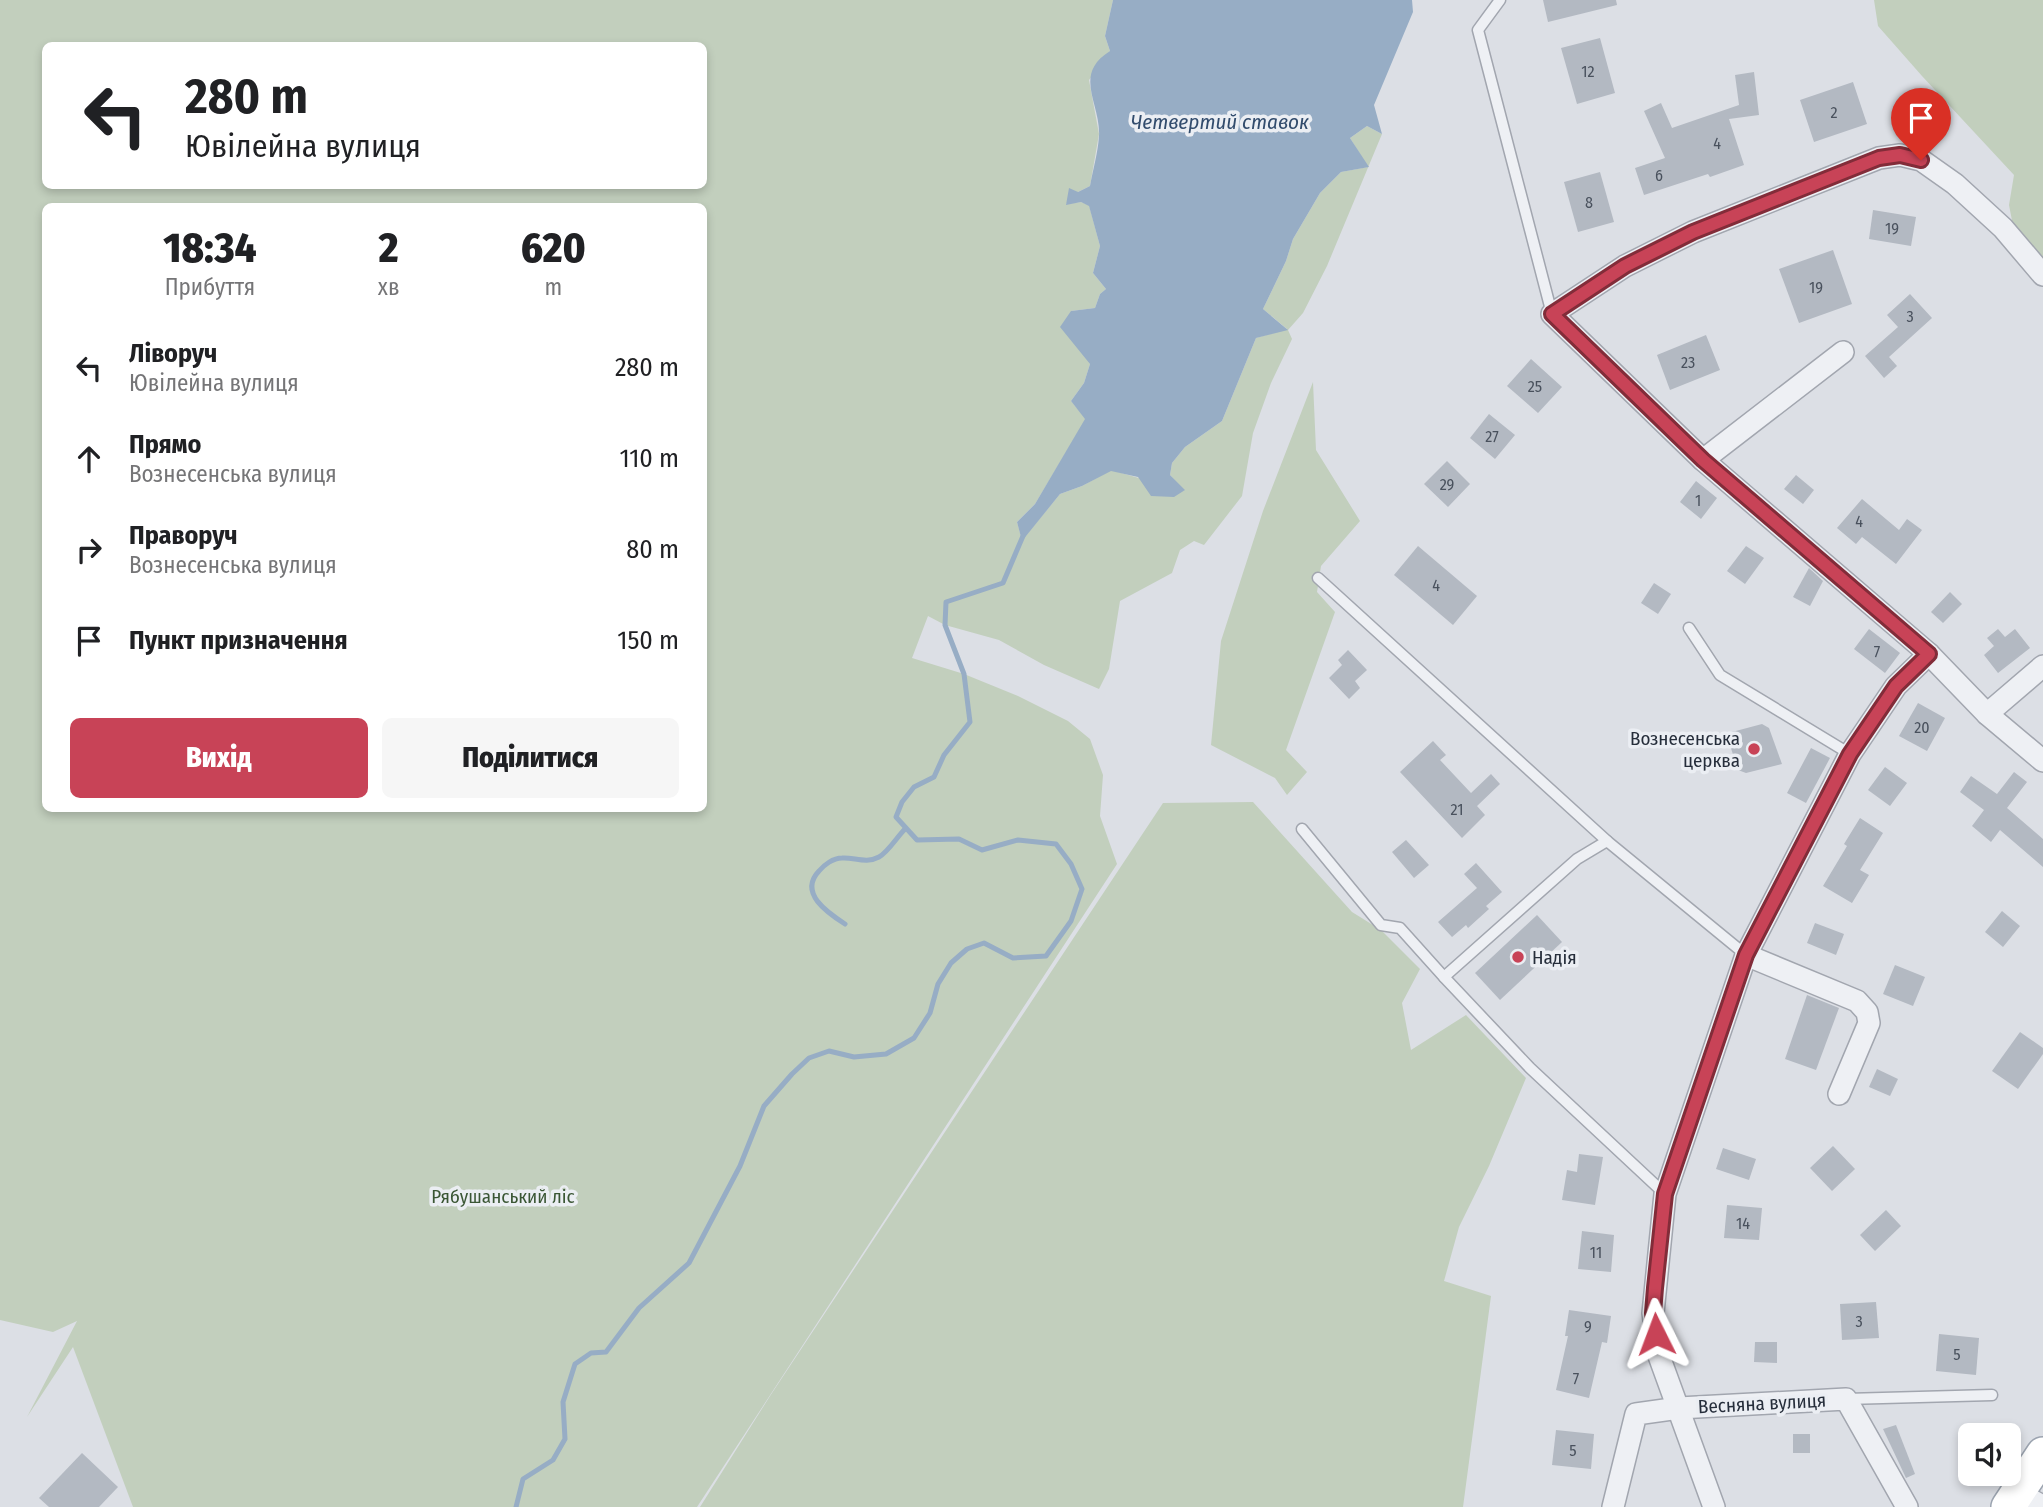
<!DOCTYPE html>
<html lang="uk">
<meta charset="utf-8">
<style>
:root{--surface:#fff;--page:#f6f6f6;--text:#202124;--muted:#757577;--accent:#c84357}
body{margin:0;font-family:"Fira Sans Condensed",sans-serif;background:var(--page);color:var(--text);height:100vh;display:flex;flex-direction:column;font-size:26px;white-space:nowrap}
*{box-sizing:border-box;margin:0}
p{font-size:23px;color:var(--muted)}
.icon{flex:none;width:38px;height:38px;fill:none;stroke:currentColor;stroke-width:2;stroke-linecap:round;stroke-linejoin:round}
.map{position:relative;flex:1;overflow:hidden}
.side{position:absolute;left:42px;top:203px;width:665px;height:609px;display:flex;flex-direction:column;background:var(--surface);border-radius:10px;box-shadow:0 4px 10px #0003}
.side>*{flex:none}
.hud{position:absolute;left:42px;top:42px;width:665px;height:147px;border-radius:10px;box-shadow:0 4px 10px #0003;background:#fff;color:var(--text);overflow:hidden}
.buttons{position:absolute;left:1958px;top:1423px;display:grid;gap:14px}
.buttons a{display:grid;place-items:center;width:63px;height:63px;border-radius:10px;background:var(--surface);box-shadow:0 4px 10px #0003;font-size:35px}
.pin{position:absolute;display:grid;place-items:center;width:60px;height:60px;color:#fff;margin:-72px -30px;border-radius:50% 50% 50% 0;rotate:-45deg;box-shadow:0 0 7px #0007}
.pin .icon{rotate:45deg}
.me{position:absolute;width:77px;margin:-38px;rotate:357deg;stroke-linejoin:round;filter:drop-shadow(0 0 5px #0008)}
.turn{display:flex;align-items:center;gap:24px;height:147px;padding:0 28px;font-size:32px}
.turn .icon{width:91px;height:91px;stroke-width:2.5}
.turn b{display:block;font-size:49px;line-height:60px}
.eta{display:flex;justify-content:space-evenly;align-items:center;height:119px;text-align:center}
.eta b{font-size:42px;font-weight:800;line-height:49px}
.button{display:flex;gap:14px;margin-top:auto;padding:14px 28px}
.button a{flex:1;height:80px;border-radius:10px;background:var(--accent);color:#fff;font-size:28px;font-weight:800;line-height:80px;text-align:center}
.button a+a{background:var(--page);color:var(--text)}
ul{padding:0;list-style:none}
li{display:flex;align-items:center;gap:21px;height:91px;padding:0 28px}
li div{flex:1}
li b{display:block;font-size:26px}
li em{font-style:normal}
.map>svg:first-child{display:block}
</style>
<div class="map">
<svg width="2043" height="1507" viewBox="0 0 2043 1507">
<rect width="100%" height="100%" fill="#dcdfe5"/>
<!-- green -->
<g fill="#c2cfbd" fill-rule="evenodd">
<path d="M0 0H1113L1105 36 1110 51 1089 80 1099 134 1090 186 1078 192 1066 204 1081 202 1089 205 1100 246 1093 273 1106 289 1100 294 1095 308 1071 311 1090 364 1084 383 1071 401 1086 419 1035 504 1017 522 1022 540 1060 494 1082 486 1111 470 1184 491 1170 475 1172 463 1185 447 1222 421 1256 338 1287 329 1263 309 1286 261 1293 239 1320 193 1341 172 1368 167 1350 138 1367 126 1382 134 1327 266 1303 313 1288 330 1292 339 1271 383 1253 433 1242 496 1204 545 1194 541 1180 550 1172 573 1120 601 1109 669 1099 689 1044 665 999 640 945 625 928 616 912 658 964 674 1018 696 1068 721 1090 739 1103 775 1100 816 1117 864 697 1507H133L73 1347 27 1417 77 1321 53 1332 0 1320ZM46 46H704V186H46ZM46 206H704V808H46Z"/>
<polygon points="1874,0 2043,0 2043,273 2016,241 2009,205 2014,175 1922,76 1878,26"/>
<polygon points="1313,382 1316,450 1360,521 1321,566 1317,592 1335,612 1286,750 1307,772 1287,795 1275,778 1211,745 1221,641 1263,511"/>
<polygon points="1253,802 1352,912 1381,930 1420,969 1402,1003 1411,1050 1466,1015 1526,1078 1489,1166 1459,1227 1444,1281 1491,1296 1463,1507 700,1507 770,1396 1163,803"/>
</g>
<!-- water -->
<path fill="#97adc5" d="M1113 0H1412L1413 12 1374 105 1382 134 1367 126 1350 138 1369 167 1341 172 1320 193 1293 239 1286 261 1263 309 1288 330 1256 338 1222 421 1185 447 1172 463 1170 475 1185 490 1174 497 1151 496 1138 477 1111 471 1082 486 1060 494 1022 541 1017 522 1035 504 1085 419 1071 401 1084 383 1090 364 1060 327 1071 311 1095 308 1100 294 1106 289 1093 273 1100 246 1089 206 1081 202 1066 205 1069 188 1078 192 1090 186C1093 169 1098 153 1099 136 1101 103 1072 75 1110 51L1105 36Z"/>
<g fill="none" stroke-linecap="round" stroke-linejoin="round">
<!-- stream -->
<g stroke="#97adc5" stroke-width="5">
<path d="M845 924C828 913 798 893 819 871 824 865 833 858 842 858 854 857 866 864 879 857 888 852 897 837 905 829"/>
<polyline points="516,1507 523,1479 553,1460 565,1439 563,1402 575,1364 591,1353 606,1352 639,1308 689,1263 740,1166 764,1106 792,1074 809,1058 829,1051 854,1057 886,1054 914,1038 930,1013 938,984 951,963 967,949 984,943 1013,958 1046,956 1071,921 1082,889 1071,864 1056,844 1018,840 982,850 959,839 917,840 896,817 902,802 914,787 934,777 944,755 970,722 964,674 945,625 946,602 1003,583 1023,536"/>
</g>
</g>
<!-- building -->
<g fill="#b3b9c2">
<polygon points="1543,0 1616,0 1617,5 1548,22"/>
<polygon points="1600,38 1615,93 1577,104 1561,48"/>
<polygon points="1754,72 1759,115 1729,119 1744,165 1710,177 1708,174 1644,195 1635,168 1665,158 1644,111 1661,103 1672,128 1739,105 1735,75"/>
<polygon points="1853,82 1867,124 1814,142 1800,100"/>
<polygon points="1600,172 1614,222 1578,232 1564,182"/>
<polygon points="1873,210 1916,217 1911,246 1869,239"/>
<polygon points="1833,250 1852,304 1799,323 1779,269"/>
<polygon points="1910,294 1932,318 1889,357 1897,366 1884,378 1865,356 1898,327 1887,315"/>
<polygon points="1706,335 1720,370 1670,390 1657,355"/>
<polygon points="1531,359 1562,387 1538,413 1507,386"/>
<polygon points="1489,414 1515,435 1495,459 1470,438"/>
<polygon points="1447,461 1470,484 1448,507 1424,484"/>
<polygon points="1796,475 1814,490 1803,504 1784,489"/>
<polygon points="1696,481 1717,498 1701,519 1680,502"/>
<polygon points="1862,499 1899,530 1907,519 1922,530 1896,564 1862,537 1856,544 1837,528"/>
<polygon points="1418,546 1477,596 1453,625 1394,575"/>
<polygon points="1746,546 1764,558 1745,584 1727,571"/>
<polygon points="1809,568 1823,581 1810,606 1793,597"/>
<polygon points="1654,583 1671,594 1658,614 1641,603"/>
<polygon points="1950,592 1962,604 1943,623 1931,612"/>
<polygon points="1869,629 1900,653 1885,673 1854,649"/>
<polygon points="1998,629 2005,637 2015,629 2030,648 1998,673 1984,655 1994,646 1987,638"/>
<polygon points="1348,650 1367,670 1355,681 1360,688 1349,699 1329,678 1342,665 1338,660"/>
<polygon points="1918,703 1945,718 1927,751 1899,736"/>
<polygon points="1762,724 1769,728 1782,764 1746,773 1738,770 1728,739 1732,732"/>
<polygon points="1433,741 1446,755 1440,760 1471,793 1491,774 1500,784 1477,806 1485,815 1462,838 1400,772"/>
<polygon points="1811,748 1830,758 1806,803 1787,793"/>
<polygon points="1885,767 1907,783 1890,806 1868,790"/>
<polygon points="2014,772 2027,782 2007,808 2043,839 2043,867 2000,830 1991,842 1972,826 1984,810 1960,792 1971,776 1997,794"/>
<polygon points="1860,818 1883,833 1860,870 1869,875 1852,903 1823,886 1847,846 1844,844"/>
<polygon points="1406,840 1429,865 1414,878 1392,852"/>
<polygon points="1476,863 1502,892 1486,906 1489,909 1468,928 1466,925 1452,937 1438,922 1477,888 1464,874"/>
<polygon points="2002,911 2020,926 2003,947 1985,932"/>
<polygon points="1537,915 1562,942 1500,1000 1475,973"/>
<polygon points="1815,923 1844,934 1836,955 1807,943"/>
<polygon points="1895,965 1925,977 1913,1006 1883,994"/>
<polygon points="1807,995 1839,1008 1816,1070 1785,1059"/>
<polygon points="2020,1032 2043,1048 2043,1054 2018,1089 1992,1071"/>
<polygon points="1877,1069 1898,1079 1890,1096 1869,1087"/>
<polygon points="1833,1146 1855,1169 1832,1191 1810,1168"/>
<polygon points="1723,1148 1756,1159 1749,1180 1716,1169"/>
<polygon points="1579,1154 1603,1157 1595,1205 1562,1200 1567,1170 1577,1172"/>
<polygon points="1727,1205 1762,1208 1759,1240 1724,1238"/>
<polygon points="1886,1210 1901,1226 1875,1251 1860,1235"/>
<polygon points="1582,1231 1614,1235 1611,1272 1578,1269"/>
<polygon points="1876,1302 1879,1338 1842,1340 1840,1304"/>
<polygon points="1569,1310 1611,1316 1607,1343 1602,1342 1589,1398 1556,1390 1568,1336 1565,1336"/>
<polygon points="1939,1334 1979,1338 1976,1375 1936,1371"/>
<polygon points="1755,1342 1777,1342 1777,1363 1754,1362"/>
<polygon points="1896,1425 1915,1474 1906,1478 1883,1429"/>
<polygon points="1556,1430 1594,1434 1591,1469 1552,1465"/>
<rect x="1793" y="1434" width="17" height="19"/>
<polygon points="82,1453 118,1487 99,1507 49,1507 39,1498"/>
</g>
<g fill="none" stroke-linecap="round" stroke-linejoin="round">
<!-- service casing -->
<g stroke="#a2a6af" stroke-width="13">
<g id="service">
<polyline points="1500,0 1478,30 1552,314"/>
<polyline points="1318,578 1607,841"/>
<polyline points="1689,628 1720,675 1850,754"/>
<polyline points="1302,829 1381,925 1400,928 1444,977"/>
<polyline points="1665,1194 1530,1068 1444,977 1577,859 1607,841 1746,955"/>
<polyline points="1846,1399 1992,1395"/>
</g>
</g>
<!-- minor casing -->
<g stroke="#a2a6af" stroke-width="24">
<g id="minor">
<polyline points="1843,352 1703,460 1552,314 1625,266 1693,232 1879,158 1900,155 1921,160 1955,184 2003,228 2043,275"/>
<polyline points="1703,460 1929,654 1987,714 2043,761"/>
<polyline points="1987,714 2043,666"/>
<polyline points="1746,955 1857,1001 1867,1012 1869,1023 1839,1094"/>
<polyline points="1613,1507 1636,1414 1679,1408 1846,1399 1907,1507"/>
<polyline points="1714,1507 1659,1356 1653,1313 1665,1194 1746,955 1850,754 1896,686 1929,654"/>
</g>
</g>
<!-- tertiary casing -->
<g stroke="#a2a6af" stroke-width="29">
<polyline id="tertiary" points="2017,1495 2039,1507"/>
</g>
<!-- primary casing -->
<g stroke="#9ca4b0" stroke-width="36">
<polyline id="primary" points="2008,1507 2043,1454"/>
</g>
<!-- service -->
<use href="#service" stroke="#eef0f4" stroke-width="10"/>
<!-- minor -->
<use href="#minor" stroke="#eef0f4" stroke-width="21"/>
<!-- tertiary -->
<use href="#tertiary" stroke="#eef0f4" stroke-width="26"/>
<!-- primary -->
<use href="#primary" stroke="#fff" stroke-width="33"/>
</g>
<g fill="none" stroke-linecap="round" stroke-linejoin="round">
<!-- route casing -->
<g stroke="#822c39" stroke-width="18">
<polyline id="route" points="1656,1334 1653,1313 1655,1288 1665,1194 1746,955 1850,754 1896,686 1929,654 1703,460 1552,314 1625,266 1693,232 1879,158 1900,155 1921,160"/>
</g>
<!-- route -->
<use href="#route" stroke="#c84357" stroke-width="12"/>
</g>
<!-- markers -->
<g fill="#c84357" stroke="#ebeef3" stroke-width="2.5">
<circle cx="1754" cy="749" r="7"/>
<circle cx="1518" cy="957" r="7"/>
</g>
<g text-anchor="middle" stroke-width="7" stroke-linejoin="round" paint-order="stroke">
<!-- number labels -->
<g font-size="16" fill="#49515d">
<text x="1588" y="77">12</text>
<text x="1834" y="118">2</text>
<text x="1717" y="149">4</text>
<text x="1659" y="181">6</text>
<text x="1589" y="208">8</text>
<text x="1892" y="234">19</text>
<text x="1816" y="293">19</text>
<text x="1910" y="322">3</text>
<text x="1688" y="368">23</text>
<text x="1535" y="392">25</text>
<text x="1492" y="442">27</text>
<text x="1447" y="490">29</text>
<text x="1698" y="506">1</text>
<text x="1859" y="527">4</text>
<text x="1436" y="591">4</text>
<text x="1877" y="657">7</text>
<text x="1922" y="733">20</text>
<text x="1457" y="815">21</text>
<text x="1743" y="1229">14</text>
<text x="1596" y="1258">11</text>
<text x="1859" y="1327">3</text>
<text x="1588" y="1332">9</text>
<text x="1957" y="1360">5</text>
<text x="1576" y="1384">7</text>
<text x="1573" y="1456">5</text>
</g>
<!-- poi labels -->
<g font-size="19" fill="#262e3b" stroke="#ebeef3" text-anchor="end">
<text x="1740" y="745">Вознесенська<tspan x="1740" dy="22">церква</tspan></text>
<text x="1532" y="964" text-anchor="start">Надія</text>
</g>
<!-- park labels -->
<g font-size="19" fill="#3a5634" stroke="#ebeef3">
<text x="503" y="1203">Рябушанський ліс</text>
</g>
<!-- street labels -->
<g font-size="19" fill="#262e3b" stroke="#ebeef3">
<text transform="translate(1762 1403) rotate(-3)" y="7">Весняна вулиця</text>
</g>
<!-- water labels -->
<g font-size="21" font-style="italic" fill="#324c6d" stroke="#ebeef3">
<text x="1220" y="129">Четвертий ставок</text>
</g>
</g>
</svg>
<div class="buttons">
<a><svg class="icon" aria-label="sound" viewBox="0 0 24 24"><path d="M4 9h4l5-4v14l-5-4H4zM17 9q2 3 0 6"/></svg></a>
</div>
<div class="pin" style="left:1921px;top:160px;background:#d93025"><svg class="icon" aria-label="arrive" viewBox="0 0 24 24"><path d="M6 21V4h12l-3 4 3 4H6"/></svg></div>
<svg class="me" style="left:1656px;top:1334px" viewBox="-20 -20 40 40"><path d="M0-17L14 15 0 8-14 15z" fill="#c84357" stroke="#fff" stroke-width="4"/></svg>
<div class="hud">
<div class="turn"><svg class="icon" aria-label="left" viewBox="0 0 24 24"><path d="M17 20v-9H6M10 6l-5 5 5 5"/></svg><div><b>280 m</b>Ювілейна вулиця</div></div>
</div>
<section class="side">
<div class="eta">
<div><b>18:34</b><p>Прибуття</p></div>
<div><b>2</b><p>хв</p></div>
<div><b>620</b><p>m</p></div>
</div>
<ul>
<li><svg class="icon" aria-label="left" viewBox="0 0 24 24"><path d="M17 20v-9H6M10 6l-5 5 5 5"/></svg><div><b>Ліворуч</b><p>Ювілейна вулиця</p></div><em>280 m</em></li>
<li><svg class="icon" aria-label="ahead" viewBox="0 0 24 24"><path d="M12 20V5M6 11l6-6 6 6"/></svg><div><b>Прямо</b><p>Вознесенська вулиця</p></div><em>110 m</em></li>
<li><svg class="icon" aria-label="right" viewBox="0 0 24 24"><path d="M7 20v-9h11M14 6l5 5-5 5"/></svg><div><b>Праворуч</b><p>Вознесенська вулиця</p></div><em>80 m</em></li>
<li><svg class="icon" aria-label="arrive" viewBox="0 0 24 24"><path d="M6 21V4h12l-3 4 3 4H6"/></svg><div><b>Пункт призначення</b></div><em>150 m</em></li>
</ul>
<div class="button"><a>Вихід</a><a>Поділитися</a></div>
</section>
</div>
